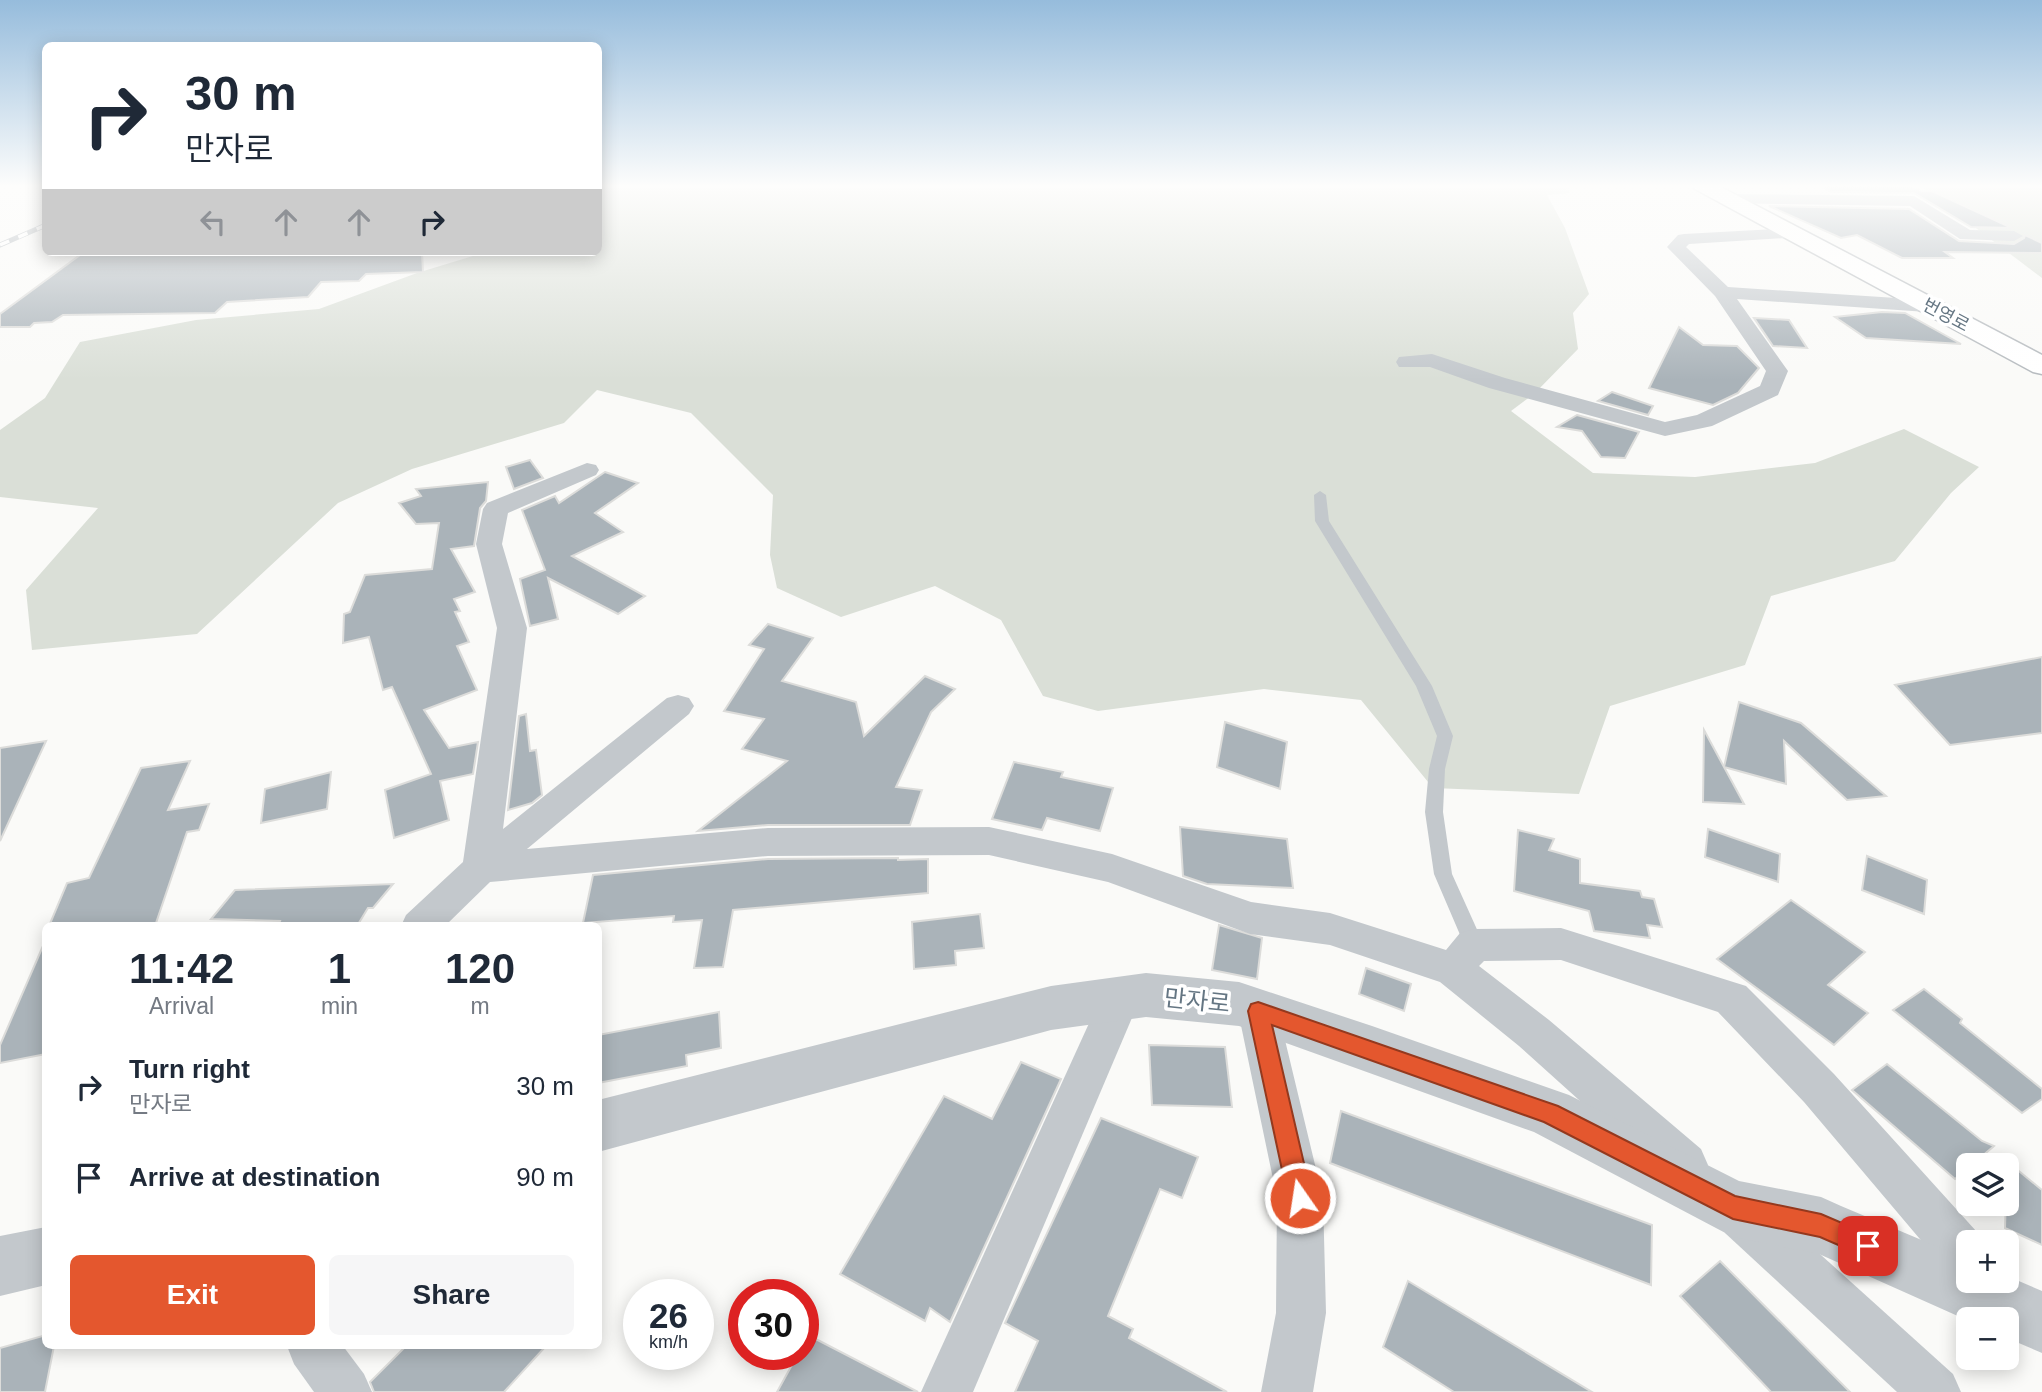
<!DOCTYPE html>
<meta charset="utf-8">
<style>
:root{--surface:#fff;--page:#f6f6f7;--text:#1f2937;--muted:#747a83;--accent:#e4572e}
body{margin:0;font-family:Arial,"Noto Sans KR",sans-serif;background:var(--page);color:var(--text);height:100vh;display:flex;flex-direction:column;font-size:26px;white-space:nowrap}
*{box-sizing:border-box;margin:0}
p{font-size:23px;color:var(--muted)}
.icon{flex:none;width:38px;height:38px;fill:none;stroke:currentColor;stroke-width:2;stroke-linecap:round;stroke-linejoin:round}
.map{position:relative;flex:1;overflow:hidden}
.drawer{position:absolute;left:42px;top:922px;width:560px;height:427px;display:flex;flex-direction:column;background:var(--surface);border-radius:10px;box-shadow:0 4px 18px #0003}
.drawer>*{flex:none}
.hud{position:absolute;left:42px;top:42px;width:560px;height:214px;border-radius:10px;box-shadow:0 4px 18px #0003;background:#fff;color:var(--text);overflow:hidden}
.controls{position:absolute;left:1956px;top:1153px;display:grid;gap:14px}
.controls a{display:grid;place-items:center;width:63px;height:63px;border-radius:10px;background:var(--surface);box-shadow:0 4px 18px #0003;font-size:35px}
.speed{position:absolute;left:623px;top:1279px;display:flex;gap:14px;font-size:35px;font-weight:700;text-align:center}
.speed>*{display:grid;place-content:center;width:91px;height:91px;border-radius:50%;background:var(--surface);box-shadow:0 4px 18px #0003;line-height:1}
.speed small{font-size:18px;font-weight:400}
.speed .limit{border:10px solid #d22;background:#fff;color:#111}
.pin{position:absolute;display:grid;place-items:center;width:60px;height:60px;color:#fff;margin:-30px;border-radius:14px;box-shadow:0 4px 10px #0006}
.me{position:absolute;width:77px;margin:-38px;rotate:347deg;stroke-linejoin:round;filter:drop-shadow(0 0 5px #0008)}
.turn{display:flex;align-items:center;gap:24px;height:147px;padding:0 28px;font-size:32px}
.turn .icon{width:91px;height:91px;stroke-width:2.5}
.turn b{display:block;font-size:49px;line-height:60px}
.lanes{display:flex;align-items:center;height:66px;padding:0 28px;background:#0003;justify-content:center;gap:35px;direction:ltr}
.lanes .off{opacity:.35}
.eta{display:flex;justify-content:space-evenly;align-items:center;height:119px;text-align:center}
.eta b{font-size:42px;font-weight:700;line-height:49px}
.cta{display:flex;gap:14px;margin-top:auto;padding:14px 28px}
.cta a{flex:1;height:80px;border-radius:10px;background:var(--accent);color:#fff;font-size:28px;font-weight:700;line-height:80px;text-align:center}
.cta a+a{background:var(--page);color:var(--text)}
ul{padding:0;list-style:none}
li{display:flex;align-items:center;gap:21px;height:91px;padding:0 28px}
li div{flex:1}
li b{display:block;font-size:26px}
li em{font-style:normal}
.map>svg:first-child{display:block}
</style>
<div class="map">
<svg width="2042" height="1392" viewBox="0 0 2042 1392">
<rect width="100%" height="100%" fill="#fafaf8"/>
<!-- green -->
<g fill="#dadfd7">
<polygon points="599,185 1565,185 1570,193 1547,195 1565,228 1589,294 1573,313 1578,349 1535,393 1511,411 1593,473 1695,477 1815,463 1904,429 1979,467 1951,493 1895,561 1771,596 1745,665 1610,706 1579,794 1433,788 1361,700 1264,689 1098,711 1043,696 1001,620 935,586 841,617 777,588 770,555 773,495 691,413 597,390 564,423 412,469 338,503 197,634 32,650 26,590 98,508 0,497 0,430 45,398 80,342 196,320 319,309 417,273 486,252 598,252"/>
<polygon points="1919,185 2042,185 2042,278"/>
</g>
<!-- building -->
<g fill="#aab3b9" stroke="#dcdcda" stroke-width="2">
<polygon points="1819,185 1912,186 1922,191 1932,191 2012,228 1971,227 1914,193 1831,192"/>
<polygon points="1769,206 1909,209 1959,241 2014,244 2024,238 2025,235 2042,243 2042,253 1945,252 1953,258 1902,258 1857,235 1841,238"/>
<polygon points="94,252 422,252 423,272 366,274 359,281 321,282 308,297 227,302 215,313 63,315 52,322 34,323 30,327 0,327 0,314 80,255"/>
<polygon points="1882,312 1905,313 1961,344 1866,338 1835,317"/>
<polygon points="1754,318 1789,320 1807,348 1773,346"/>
<polygon points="1679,327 1703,345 1737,346 1759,368 1738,393 1713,405 1649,388"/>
<polygon points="1612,392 1653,406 1648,415 1598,401"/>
<polygon points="1577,415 1639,432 1625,458 1601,457 1582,431 1557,427"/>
<polygon points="530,460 543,478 514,489 506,467"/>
<polygon points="605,472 638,483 595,513 623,532 572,556 645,596 618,614 548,578 558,619 530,626 520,579 545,570 522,510 555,496 559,503"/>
<polygon points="488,482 486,501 480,508 474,546 451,549 475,592 454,599 460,611 455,612 469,642 457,646 477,690 424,710 449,748 478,742 473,774 440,781 449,820 394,838 385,790 431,774 392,687 383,690 369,637 343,643 344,614 350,612 365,575 432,569 439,523 416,524 399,503 421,496 416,489"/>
<polygon points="768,624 813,638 782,681 856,702 864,736 925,676 955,689 931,712 896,787 922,790 910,825 768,825 698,831 787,761 742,749 764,719 724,711 764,649 749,645"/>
<polygon points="2042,657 2042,733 1950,745 1895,685"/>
<polygon points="1739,702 1801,723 1886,796 1847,800 1784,741 1786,784 1724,767"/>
<polygon points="526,714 530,751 536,750 542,795 532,803 508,810 519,716"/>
<polygon points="1225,722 1287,742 1280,789 1217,767"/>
<polygon points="1704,730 1744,804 1703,802"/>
<polygon points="46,741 0,841 0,748"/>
<polygon points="190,761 168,810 209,804 199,830 187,832 155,926 49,926 67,883 89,878 141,768"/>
<polygon points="1014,762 1063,772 1061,777 1113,788 1100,831 1047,818 1042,830 992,819"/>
<polygon points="331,772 327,809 261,823 265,789"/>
<polygon points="1180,827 1287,839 1293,888 1207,884 1183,876"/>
<polygon points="1708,829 1780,854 1778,882 1705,857"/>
<polygon points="1518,830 1554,839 1549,850 1580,859 1580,883 1640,891 1642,897 1654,899 1662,927 1647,925 1650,938 1594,931 1589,911 1514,891"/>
<polygon points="1867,856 1927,880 1924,914 1862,890"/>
<polygon points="898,858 898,860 928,859 928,893 733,910 723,967 694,968 702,920 673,922 674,916 583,923 593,875 768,859"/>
<polygon points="393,884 373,908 368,908 357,926 278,926 280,921 211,919 235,890"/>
<polygon points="1791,900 1865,952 1828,985 1868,1013 1834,1045 1717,959"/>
<polygon points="980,914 984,948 955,951 956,965 914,969 912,922"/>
<polygon points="1219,925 1262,938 1257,979 1212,970"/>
<polygon points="46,939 46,1054 0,1063 0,1045"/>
<polygon points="1366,968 1411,984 1404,1011 1359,994"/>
<polygon points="1924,989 1962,1019 1960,1023 2042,1089 2042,1099 2022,1113 1893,1010"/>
<polygon points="719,1012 721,1048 686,1055 687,1066 598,1083 598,1035"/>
<polygon points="1149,1045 1225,1047 1232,1107 1152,1105"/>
<polygon points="1021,1062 1061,1079 950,1322 930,1308 925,1321 840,1274 944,1096 992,1119"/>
<polygon points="1887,1064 1982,1141 1994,1146 1955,1179 1852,1090"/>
<polygon points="1341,1111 1652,1225 1651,1285 1330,1163"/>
<polygon points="1101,1118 1198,1157 1182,1198 1160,1189 1108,1316 1133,1329 1129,1338 1227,1392 1015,1392 1038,1341 1005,1323"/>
<polygon points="2003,1158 2042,1190 2042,1245 2005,1228 2007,1166 2003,1166"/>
<polygon points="1720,1261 1850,1392 1771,1392 1680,1296"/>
<polygon points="1408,1281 1592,1392 1454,1392 1383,1347"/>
<polygon points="46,1335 46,1346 54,1346 45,1392 0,1392 0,1348"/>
<polygon points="808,1335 918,1392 777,1392 798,1354 803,1354 803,1344"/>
<polygon points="406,1346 546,1346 504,1392 374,1392 370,1382"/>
</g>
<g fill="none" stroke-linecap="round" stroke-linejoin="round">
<!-- primary casing -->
<g stroke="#b5babe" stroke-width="3">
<polygon id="primary" points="1692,185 1717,185 2042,355 2042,374 2033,372 1695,189"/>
</g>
<!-- service -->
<polygon fill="#c3c8cc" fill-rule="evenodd" points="1320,491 1326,495 1329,521 1432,686 1453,736 1445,769 1443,812 1452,874 1484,945 1481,951 1474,953 1467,951 1434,874 1425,812 1429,769 1437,736 1416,686 1315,521 1314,495"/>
<!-- minor -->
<g fill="#c3c8cc" fill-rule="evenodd">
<polygon points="1728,194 1914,196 1970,230 2014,231 2023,236 2014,241 1960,239 1910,206 1722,203 1720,199 1722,195"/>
<polygon points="1795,228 1801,229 1804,233 1801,237 1689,244 1686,247 1728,287 1927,300 1934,302 1937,306 1934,310 1927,312 1737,299 1788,371 1778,395 1712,426 1665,436 1489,388 1430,367 1399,367 1396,362 1399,357 1432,354 1505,378 1665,422 1697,415 1760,386 1766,371 1715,296 1667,247 1678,235 1684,234"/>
<polygon points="587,463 596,465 599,470 596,475 508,513 502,544 527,628 503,829 667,698 678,695 689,698 694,706 689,714 527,849 768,828 989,827 1112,854 1251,902 1330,913 1446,950 1460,933 1474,929 1561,928 1746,986 1834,1074 1986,1242 1969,1242 1969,1281 1976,1281 1969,1284 1952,1277 1804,1102 1718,1012 1561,960 1484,961 1479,966 1549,1020 1701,1149 1708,1165 1701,1181 1685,1187 1669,1181 1519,1046 1440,982 1330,945 1250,934 1108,882 989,855 768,856 490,882 445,926 401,926 406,915 463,862 497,628 476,544 483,509 487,503"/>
<polygon points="1120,981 1134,986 1140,999 973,1392 921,1392 1106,986"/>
<polygon points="1258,993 1272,998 1278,1011 1323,1198 1326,1313 1313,1392 1261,1392 1276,1313 1277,1198 1238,1011 1244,998"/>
<polygon points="1742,1193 1759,1199 1953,1374 1961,1392 1897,1392 1725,1233 1719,1216 1725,1199"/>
<polygon points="287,1346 343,1346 364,1374 372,1392 314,1392 294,1364"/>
</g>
<!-- tertiary -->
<g fill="#c3c8cc" fill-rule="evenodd">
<polygon points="1146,973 1239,982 1372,1026 1569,1095 1739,1181 1821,1197 1841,1206 1969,1260 1969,1281 2007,1281 2007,1276 2042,1291 2042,1353 2007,1338 2007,1320 1969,1321 1819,1254 1733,1237 1534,1132 1239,1026 1146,1017 1051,1030 598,1152 598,1100 1051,986"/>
<polygon points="46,1227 46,1285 0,1296 0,1236"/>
</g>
<!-- primary -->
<use href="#primary" fill="#fff" fill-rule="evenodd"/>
<!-- rail casing -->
<g stroke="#a2aab0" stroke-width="5">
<polyline id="rail" points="0,245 46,225"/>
</g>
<!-- rail -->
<use href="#rail" stroke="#fff" stroke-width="3.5" stroke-dasharray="10" stroke-linecap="butt"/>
</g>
<!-- sky -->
<linearGradient id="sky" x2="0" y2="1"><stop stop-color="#96bcdc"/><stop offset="0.49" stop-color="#fdfdfc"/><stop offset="1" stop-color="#fdfdfc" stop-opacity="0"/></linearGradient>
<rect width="2042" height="380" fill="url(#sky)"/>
<!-- route -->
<polygon fill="#e4572e" stroke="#94391e" stroke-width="2" points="1258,1002 1558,1106 1735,1196 1821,1214 1877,1238 1880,1246 1877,1255 1868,1258 1820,1237 1733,1219 1544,1122 1272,1025 1312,1198 1308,1206 1300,1210 1292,1206 1288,1198 1248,1011 1251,1004"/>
<g text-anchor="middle" stroke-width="7" stroke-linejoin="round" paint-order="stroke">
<!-- far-street labels -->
<g font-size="18" fill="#657683" stroke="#fff">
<text transform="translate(1946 315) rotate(28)" y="6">번영로</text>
</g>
<!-- near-street labels -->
<g font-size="24" fill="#657683" stroke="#fff">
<text transform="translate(1197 1001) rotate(6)" y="8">만자로</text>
</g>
</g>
</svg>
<div class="controls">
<a><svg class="icon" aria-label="layers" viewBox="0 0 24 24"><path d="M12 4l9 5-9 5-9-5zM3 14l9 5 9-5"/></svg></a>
<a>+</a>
<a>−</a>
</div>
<div class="speed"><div>26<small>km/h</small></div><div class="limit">30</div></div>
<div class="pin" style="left:1868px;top:1246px;background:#d93025"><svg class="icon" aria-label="arrive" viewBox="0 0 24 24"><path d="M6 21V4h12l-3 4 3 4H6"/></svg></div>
<svg class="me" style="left:1300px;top:1198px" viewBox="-20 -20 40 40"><circle r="17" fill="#e4572e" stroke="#fff" stroke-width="3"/><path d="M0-11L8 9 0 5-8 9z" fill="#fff"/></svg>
<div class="hud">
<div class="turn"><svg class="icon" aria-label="right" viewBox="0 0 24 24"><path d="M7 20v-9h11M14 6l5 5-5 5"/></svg><div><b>30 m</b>만자로</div></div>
<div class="lanes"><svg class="icon off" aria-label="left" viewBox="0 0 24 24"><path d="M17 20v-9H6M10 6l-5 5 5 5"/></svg><svg class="icon off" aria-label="ahead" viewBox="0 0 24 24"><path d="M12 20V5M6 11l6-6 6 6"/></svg><svg class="icon off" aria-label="ahead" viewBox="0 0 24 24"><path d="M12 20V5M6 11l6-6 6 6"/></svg><svg class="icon" aria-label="right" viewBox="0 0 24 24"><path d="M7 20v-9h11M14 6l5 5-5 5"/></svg></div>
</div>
<section class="drawer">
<div class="eta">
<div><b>11:42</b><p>Arrival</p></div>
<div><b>1</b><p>min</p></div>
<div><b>120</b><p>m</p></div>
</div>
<ul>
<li><svg class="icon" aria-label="right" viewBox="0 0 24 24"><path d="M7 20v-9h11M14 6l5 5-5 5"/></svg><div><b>Turn right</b><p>만자로</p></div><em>30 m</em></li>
<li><svg class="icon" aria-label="arrive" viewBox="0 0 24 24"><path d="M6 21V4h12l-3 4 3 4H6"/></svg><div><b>Arrive at destination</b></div><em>90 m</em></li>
</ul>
<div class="cta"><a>Exit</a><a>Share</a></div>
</section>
</div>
